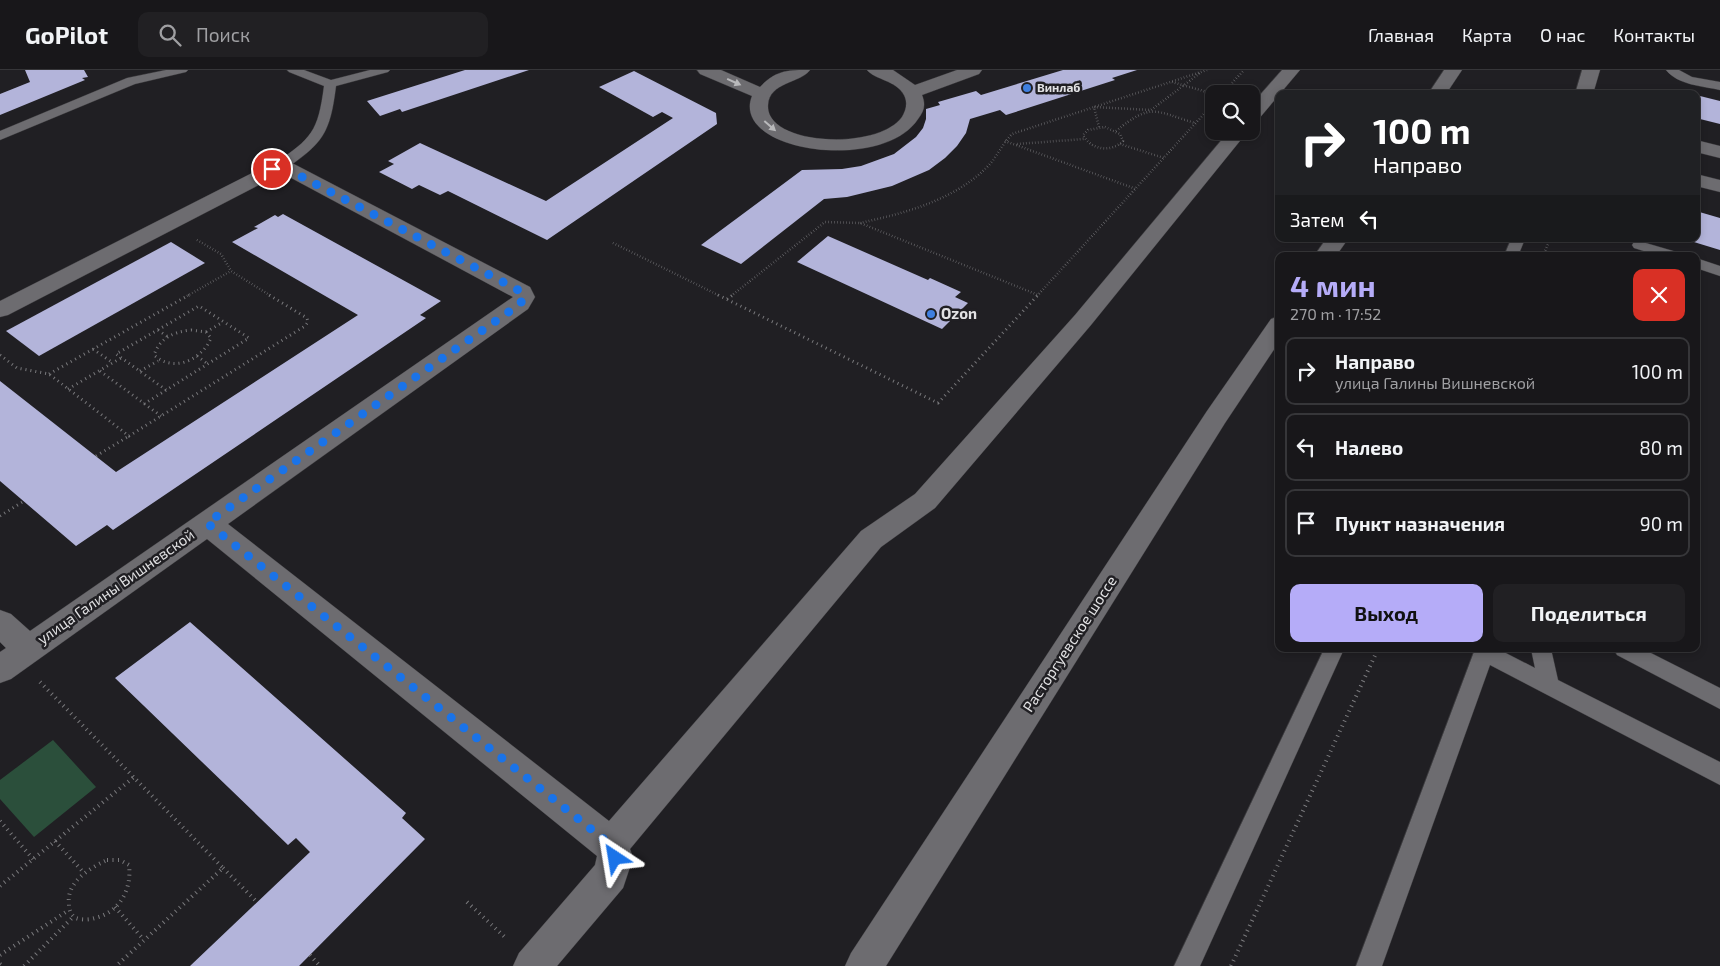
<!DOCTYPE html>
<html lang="ru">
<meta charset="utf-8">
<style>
:root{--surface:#18171a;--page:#212023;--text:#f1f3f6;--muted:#9f9fa2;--line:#363639;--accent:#b5acf8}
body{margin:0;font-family:"Exo 2",sans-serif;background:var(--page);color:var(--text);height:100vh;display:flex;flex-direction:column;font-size:19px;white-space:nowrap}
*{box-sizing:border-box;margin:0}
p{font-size:16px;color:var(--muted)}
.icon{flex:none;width:28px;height:28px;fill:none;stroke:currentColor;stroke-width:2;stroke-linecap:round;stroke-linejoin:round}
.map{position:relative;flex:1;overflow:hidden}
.details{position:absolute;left:1275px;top:182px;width:425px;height:400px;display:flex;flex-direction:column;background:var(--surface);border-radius:10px;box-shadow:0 2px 8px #0003,0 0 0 1px var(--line)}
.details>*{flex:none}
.hud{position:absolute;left:1275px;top:20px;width:425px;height:152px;border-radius:10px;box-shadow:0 2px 8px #0003,0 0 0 1px var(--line);background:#202124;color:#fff;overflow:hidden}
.fabs{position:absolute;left:1205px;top:15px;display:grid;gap:10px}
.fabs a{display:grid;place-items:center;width:55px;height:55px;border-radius:10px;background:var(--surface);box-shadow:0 2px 8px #0003,0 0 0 1px var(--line);font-size:25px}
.pin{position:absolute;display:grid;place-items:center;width:42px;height:42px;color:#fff;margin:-21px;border:2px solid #fff;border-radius:50%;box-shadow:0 1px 5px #0007}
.me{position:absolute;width:55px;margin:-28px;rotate:327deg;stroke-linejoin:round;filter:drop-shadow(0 0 4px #0008)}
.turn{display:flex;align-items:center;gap:18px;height:105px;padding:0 15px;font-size:22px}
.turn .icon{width:65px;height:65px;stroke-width:2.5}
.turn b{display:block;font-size:35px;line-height:42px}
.then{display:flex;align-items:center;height:48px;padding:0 15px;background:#0003;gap:10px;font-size:19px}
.round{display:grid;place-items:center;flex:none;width:52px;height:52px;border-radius:10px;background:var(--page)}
.summary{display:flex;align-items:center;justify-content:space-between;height:85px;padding:0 15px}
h1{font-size:30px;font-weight:700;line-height:38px;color:var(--accent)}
.button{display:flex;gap:10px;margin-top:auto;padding:10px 15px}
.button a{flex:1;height:58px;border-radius:10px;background:var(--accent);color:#111;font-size:20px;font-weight:700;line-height:58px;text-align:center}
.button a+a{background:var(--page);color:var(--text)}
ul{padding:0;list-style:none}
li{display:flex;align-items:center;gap:15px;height:68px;margin:0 10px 8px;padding:0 5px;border:2px solid var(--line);border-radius:10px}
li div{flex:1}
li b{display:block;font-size:19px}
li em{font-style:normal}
header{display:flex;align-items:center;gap:30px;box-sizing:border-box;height:70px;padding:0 25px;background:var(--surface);border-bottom:1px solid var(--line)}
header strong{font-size:24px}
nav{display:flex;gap:28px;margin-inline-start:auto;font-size:18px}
.search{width:350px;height:45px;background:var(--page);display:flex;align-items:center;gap:12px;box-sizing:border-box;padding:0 18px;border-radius:10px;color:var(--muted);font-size:19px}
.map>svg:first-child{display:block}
</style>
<header>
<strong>GoPilot</strong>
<div class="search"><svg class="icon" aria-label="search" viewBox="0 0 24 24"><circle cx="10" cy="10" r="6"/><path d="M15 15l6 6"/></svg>Поиск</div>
<nav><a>Главная</a><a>Карта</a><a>О нас</a><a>Контакты</a></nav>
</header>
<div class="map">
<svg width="1720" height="896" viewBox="0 0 1720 896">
<rect width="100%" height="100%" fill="#201f23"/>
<!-- green -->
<polygon fill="#2b4f3b" points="53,670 96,717 34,767 0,729 0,710"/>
<!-- building -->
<g fill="#b3b4da">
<polygon points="25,0 84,0 88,7 82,8 85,10 0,45 0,24 30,12"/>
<polygon points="465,0 529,0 402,42 400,39 380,46 367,31"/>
<polygon points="1063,0 1137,0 1112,8 1115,10 1006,45 1000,40 970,49 966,63 957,76 945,88 929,100 892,116 847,127 824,129 741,194 701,175 802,100 842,99 861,96 894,84 916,67 923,58 926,49 926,39 940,35 938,32 976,21 981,25"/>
<polygon points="634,1 716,43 717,54 547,170 448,121 440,125 419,115 412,119 379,102 394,94 388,91 420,73 546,131 673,48 662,42 653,47 599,17"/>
<polygon points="1696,25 1720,31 1720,54 1696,48"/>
<polygon points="1696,141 1720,148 1720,180 1684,169 1696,169"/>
<polygon points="283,144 441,231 420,245 426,248 113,460 107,455 76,476 0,411 0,311 116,402 358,245 232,172 258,158 254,157 275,145 278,147"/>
<polygon points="828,166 928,210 930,208 961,222 955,227 968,233 942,259 797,192"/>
<polygon points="171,172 205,193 39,286 6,261"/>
<polygon points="190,552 406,743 402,748 425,769 299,896 190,896 310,782 296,768 288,775 115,608"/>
</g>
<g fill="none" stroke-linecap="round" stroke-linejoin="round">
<!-- service casing -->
<g stroke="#3a393c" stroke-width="1">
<g id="service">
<polygon points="166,0 188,0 186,2 135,14 0,70 0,61 127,8"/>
<path d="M287 0H304L331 10 370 0H390L388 2 336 16C330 64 323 73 284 100L279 101 272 97 274 94C312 68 318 62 324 16L289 2Z"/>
<path d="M1666 0H1679L1692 7 1720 12V20C1702 16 1678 15 1666 0Z"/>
<polygon points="1511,169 1525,169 1518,186 1504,186"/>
<polygon points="1639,171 1680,183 1682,186 1660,186 1634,178 1632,175 1634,172"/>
<polygon points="1696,188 1720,196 1720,206 1696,198"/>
<polygon points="1324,579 1344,579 1200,896 1174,896"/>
<polygon points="1475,579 1498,579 1535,598 1531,579 1551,579 1558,610 1720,692 1720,715 1490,595 1382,896 1356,896"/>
<polygon points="1614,579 1643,579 1720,618 1720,639 1617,585"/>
</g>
</g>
<!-- minor casing -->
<g stroke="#3a393c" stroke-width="1">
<g id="minor">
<path d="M697 0H721L760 17C776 0 788 0 810 0 801 13 769 12 768 35 765 76 878 81 902 47 906 40 908 33 904 25 896 10 875 10 867 0H893L915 15 957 0H982L979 4 922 25C926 35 924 41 918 49 883 103 730 82 752 26L700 4Z"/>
<polygon points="1282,0 1300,0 1257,51 1251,52 1251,35"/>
<polygon points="1582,0 1600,0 1593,24 1575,24"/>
<polygon points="1229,61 1248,61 1091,255 935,438 881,477 630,779 633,788 623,818 557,896 513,896 519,883 595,795 597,786 207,469 11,609 0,613 0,582 6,578 0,572 0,540 11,544 30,561 513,227 282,103 8,245 0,247 0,231 272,93 279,91 292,93 530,217 535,227 528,239 228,454 609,751 861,461 915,424 1075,245"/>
<polygon points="1696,70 1720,76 1720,88 1696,82"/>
<polygon points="1696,104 1720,110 1720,122 1696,116"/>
</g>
</g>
<!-- secondary casing -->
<g stroke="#3a393c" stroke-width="1">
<g id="secondary">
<polygon points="1444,0 1462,0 1446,24 1428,24"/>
<polygon points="1326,169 1348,169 1336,186 1314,186"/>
<polygon points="1279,246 1279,272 1225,353 886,896 845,896 851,883 1207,341 1271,249"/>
</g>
</g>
<!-- path-far2 -->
<g stroke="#79797c" stroke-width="2.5" stroke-dasharray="0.5 2.5" stroke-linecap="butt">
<polyline points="1172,12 1214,24"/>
<polyline points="1222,24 1244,0"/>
<polyline points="1099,57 1094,37 1151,40 1200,3"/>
<path d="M1105 57 1120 64 1123 71C1111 83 1091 80 1083 65L1088 60Z"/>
<path d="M1116 61C1152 32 1154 41 1195 53"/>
<polyline points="1005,71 1136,119"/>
<polyline points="1017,74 1084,69"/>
<polyline points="1120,74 1164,88"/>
<path d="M860 153C905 143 952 131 986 98 997 88 1002 74 1012 64L1207 0"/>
<polyline points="197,170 221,184 231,201 271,226"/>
<polyline points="613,173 720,226"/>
<polyline points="1543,186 1550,169"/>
<polyline points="187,226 231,201"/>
<polyline points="731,226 825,152 860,153 1038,225"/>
<polyline points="1037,226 1214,33"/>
</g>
<!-- path-far1 -->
<g stroke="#79797c" stroke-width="3" stroke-dasharray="1 4" stroke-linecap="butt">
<polyline points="718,225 938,333 1038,225"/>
<polyline points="727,229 733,225"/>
<polyline points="158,260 168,267"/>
<path d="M191 260 206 262 211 268C202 290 173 303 154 285 160 268 173 262 191 260Z"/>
<polyline points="206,262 223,252"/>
<polyline points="93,279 113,293"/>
<polyline points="0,285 17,298 49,304 129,366 305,256 308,252 307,248 269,225"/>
<polyline points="197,286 208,294"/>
<polyline points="100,301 161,346"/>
<polyline points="140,301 158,291"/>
<polyline points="49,304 189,225"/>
<polyline points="68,319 121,288"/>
<polyline points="144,334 249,268 199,236 116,284 166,320"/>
<polyline points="96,386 129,366"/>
<polyline points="0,446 24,431"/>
</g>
<!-- path -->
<g stroke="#79797c" stroke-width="4" stroke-dasharray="1 4.5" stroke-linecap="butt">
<polyline points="40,612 223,798 116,896"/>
<polyline points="0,751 33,789"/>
<polyline points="55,771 84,803"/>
<path d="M107 790H120L129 795C132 819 120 842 95 848 89 850 81 850 76 848 71 845 69 840 69 834 66 812 90 798 107 790Z"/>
<polyline points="223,798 257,832"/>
<polyline points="0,816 134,707"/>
<polyline points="467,832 507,869"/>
<polyline points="115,837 144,870"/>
<polyline points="0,885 69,840"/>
<polyline points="310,885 320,896"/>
<polyline points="0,894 3,896"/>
<polyline points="24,896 74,846"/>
<polyline points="1231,896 1378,579"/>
</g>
<!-- service -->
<use href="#service" fill="#6d6c70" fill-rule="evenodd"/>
<!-- minor -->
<use href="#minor" fill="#6d6c70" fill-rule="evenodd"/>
<!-- secondary -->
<use href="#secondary" fill="#6d6c70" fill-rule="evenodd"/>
</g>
<!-- one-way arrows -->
<defs><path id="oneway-solid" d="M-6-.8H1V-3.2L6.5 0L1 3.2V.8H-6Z" transform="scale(1.25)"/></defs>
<g fill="#b9b9bb">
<use href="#oneway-solid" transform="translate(734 12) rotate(24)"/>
<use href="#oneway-solid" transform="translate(770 56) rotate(41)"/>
</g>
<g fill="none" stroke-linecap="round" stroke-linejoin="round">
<!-- route -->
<polyline stroke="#1a73e8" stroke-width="9" stroke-dasharray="0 16.2" points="272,99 285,98 522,222 524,227 520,234 207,453 611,775 615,788"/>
</g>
<!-- markers -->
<g fill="#3f7fe0" stroke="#201f23" stroke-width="2">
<circle cx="1027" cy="18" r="5"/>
<circle cx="931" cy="244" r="5"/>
</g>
<g text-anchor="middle" stroke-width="5" stroke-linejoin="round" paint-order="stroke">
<!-- far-poi labels -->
<g font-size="12" font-weight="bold" fill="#e2e2e4" stroke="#201f23" text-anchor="start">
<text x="1037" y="22">Винлаб</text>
</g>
<!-- poi labels -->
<g font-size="15" font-weight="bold" fill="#e2e2e4" stroke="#201f23" text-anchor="start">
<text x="941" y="249">Ozon</text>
</g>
<!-- street labels -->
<g font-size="15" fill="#e2e2e4" stroke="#201f23">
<text transform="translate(116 517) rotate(-35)" y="5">улица Галины Вишневской</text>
<text transform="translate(1070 574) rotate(-57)" y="5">Расторгуевское шоссе</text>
</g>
</g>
</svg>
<div class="fabs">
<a><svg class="icon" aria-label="search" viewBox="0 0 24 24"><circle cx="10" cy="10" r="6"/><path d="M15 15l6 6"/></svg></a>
</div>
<div class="pin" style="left:272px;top:99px;background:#d93025"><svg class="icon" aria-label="arrive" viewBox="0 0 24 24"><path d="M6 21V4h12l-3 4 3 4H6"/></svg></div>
<svg class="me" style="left:615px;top:788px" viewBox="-20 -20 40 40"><path d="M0-17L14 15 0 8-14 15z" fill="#1a73e8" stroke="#fff" stroke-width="4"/></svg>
<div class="hud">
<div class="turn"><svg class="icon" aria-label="right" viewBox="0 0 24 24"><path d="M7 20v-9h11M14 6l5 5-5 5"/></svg><div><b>100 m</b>Направо</div></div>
<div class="then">Затем<svg class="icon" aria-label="left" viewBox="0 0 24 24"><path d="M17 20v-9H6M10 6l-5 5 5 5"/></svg></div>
</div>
<section class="details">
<div class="summary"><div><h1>4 мин</h1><p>270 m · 17:52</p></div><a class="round" style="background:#d93025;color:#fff"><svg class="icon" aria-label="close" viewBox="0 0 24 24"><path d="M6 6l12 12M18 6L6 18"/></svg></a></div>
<ul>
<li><svg class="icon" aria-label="right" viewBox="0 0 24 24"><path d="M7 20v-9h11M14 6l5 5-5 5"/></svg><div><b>Направо</b><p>улица Галины Вишневской</p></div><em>100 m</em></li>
<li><svg class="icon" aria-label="left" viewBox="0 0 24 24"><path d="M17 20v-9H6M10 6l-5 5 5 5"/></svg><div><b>Налево</b></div><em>80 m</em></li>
<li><svg class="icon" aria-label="arrive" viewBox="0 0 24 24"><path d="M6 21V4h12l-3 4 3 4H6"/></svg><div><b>Пункт назначения</b></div><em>90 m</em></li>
</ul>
<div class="button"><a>Выход</a><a>Поделиться</a></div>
</section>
</div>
